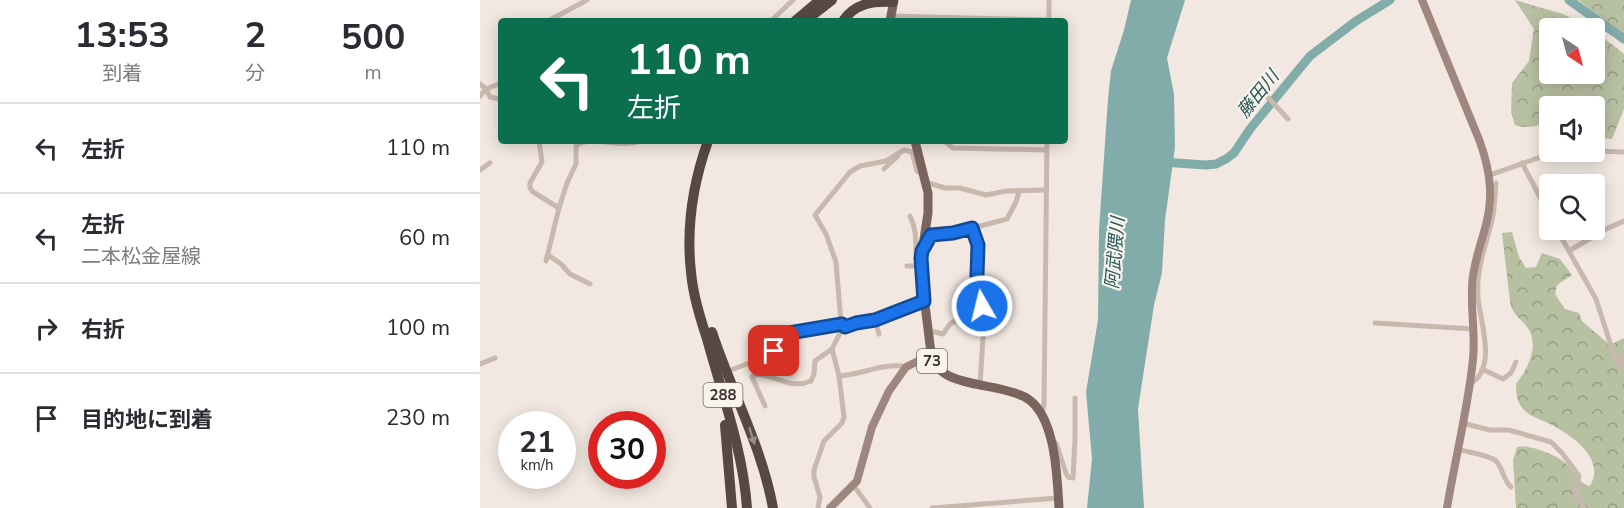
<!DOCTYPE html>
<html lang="ja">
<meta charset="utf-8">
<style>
:root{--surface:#fff;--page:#f7f7f7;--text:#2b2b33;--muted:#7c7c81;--line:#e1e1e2}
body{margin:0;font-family:"Nunito Sans","Noto Sans JP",sans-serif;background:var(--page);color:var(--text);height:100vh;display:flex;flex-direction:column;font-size:22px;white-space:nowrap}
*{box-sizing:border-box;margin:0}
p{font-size:20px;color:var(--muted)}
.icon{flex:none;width:33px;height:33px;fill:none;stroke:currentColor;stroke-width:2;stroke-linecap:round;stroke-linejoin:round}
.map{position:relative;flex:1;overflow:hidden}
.panel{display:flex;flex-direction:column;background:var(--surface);width:480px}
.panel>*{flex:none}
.banner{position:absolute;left:18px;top:18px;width:570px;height:126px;border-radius:6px;box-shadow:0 3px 15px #0003;background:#0b6e4f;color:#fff;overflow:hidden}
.needle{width:39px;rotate:144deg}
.buttons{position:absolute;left:1059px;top:18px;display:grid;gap:12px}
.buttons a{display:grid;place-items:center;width:66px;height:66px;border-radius:6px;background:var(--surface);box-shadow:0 3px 15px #0003;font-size:30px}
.speed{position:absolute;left:18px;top:411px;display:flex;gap:12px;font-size:30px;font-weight:700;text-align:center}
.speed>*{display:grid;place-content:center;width:78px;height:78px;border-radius:50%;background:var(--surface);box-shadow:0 3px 15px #0003;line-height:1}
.speed small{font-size:15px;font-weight:400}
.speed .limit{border:9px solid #d22;background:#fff;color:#111}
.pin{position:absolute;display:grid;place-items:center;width:51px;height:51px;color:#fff;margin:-26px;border-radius:12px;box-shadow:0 3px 9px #0006}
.me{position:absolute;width:66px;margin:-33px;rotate:352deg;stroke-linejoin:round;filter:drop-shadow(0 0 4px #0008)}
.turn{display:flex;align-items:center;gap:21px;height:126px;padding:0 30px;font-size:27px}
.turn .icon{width:78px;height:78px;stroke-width:2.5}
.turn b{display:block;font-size:42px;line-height:51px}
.eta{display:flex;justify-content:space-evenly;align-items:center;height:102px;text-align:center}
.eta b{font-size:36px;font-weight:700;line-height:42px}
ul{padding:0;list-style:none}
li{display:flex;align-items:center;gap:18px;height:90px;padding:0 30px;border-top:2px solid var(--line)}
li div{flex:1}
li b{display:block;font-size:22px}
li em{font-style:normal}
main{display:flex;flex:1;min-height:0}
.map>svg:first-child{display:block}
</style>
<main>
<section class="panel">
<div class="eta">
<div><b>13:53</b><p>到着</p></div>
<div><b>2</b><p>分</p></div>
<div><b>500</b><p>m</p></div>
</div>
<ul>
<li><svg class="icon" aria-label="left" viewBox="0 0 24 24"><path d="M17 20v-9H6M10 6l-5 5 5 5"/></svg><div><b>左折</b></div><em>110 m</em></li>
<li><svg class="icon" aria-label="left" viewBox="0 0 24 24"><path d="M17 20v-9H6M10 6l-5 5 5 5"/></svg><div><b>左折</b><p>二本松金屋線</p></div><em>60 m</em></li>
<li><svg class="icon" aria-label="right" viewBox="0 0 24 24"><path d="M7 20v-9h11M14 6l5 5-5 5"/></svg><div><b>右折</b></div><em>100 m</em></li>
<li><svg class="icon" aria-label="arrive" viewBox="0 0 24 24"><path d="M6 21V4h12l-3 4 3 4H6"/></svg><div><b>目的地に到着</b></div><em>230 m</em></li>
</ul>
</section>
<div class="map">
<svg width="1144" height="508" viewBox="0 0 1144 508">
<defs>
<pattern id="forest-crowns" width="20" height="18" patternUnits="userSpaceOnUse" patternTransform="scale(1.5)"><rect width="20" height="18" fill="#b8c0a2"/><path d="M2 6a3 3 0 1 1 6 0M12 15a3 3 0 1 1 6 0" fill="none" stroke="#979c84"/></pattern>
</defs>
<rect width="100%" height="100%" fill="#f2e8e1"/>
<!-- forest -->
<g fill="url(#forest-crowns)">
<path d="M1035 0 1083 14 1110 28H1070V74H1114L1115 31 1144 54V109L1132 139 1115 137 1114 106H1070L1069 119C1061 127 1046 129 1035 125L1031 112 1032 83 1049 61 1054 29Z"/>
<polygon points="1098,0 1144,0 1144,35"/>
<path d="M1032 232 1039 257 1046 268 1056 267 1062 253 1080 259 1092 275 1077 285 1075 294 1085 309 1099 313 1102 321 1130 345 1144 338V508H1036L1033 460 1037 447C1048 444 1074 454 1083 461 1093 468 1097 483 1110 486 1125 461 1097 439 1077 428 1067 421 1053 419 1044 410 1037 404 1036 392 1036 384 1047 370 1059 348 1049 330 1042 318 1033 317 1030 302L1022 233Z"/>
</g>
<!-- water -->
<polygon fill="#82acaa" points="651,0 705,0 687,58 694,94 695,147 685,220 682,273 674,305 658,409 664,508 607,508 612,459 606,392 618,320 619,230 628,99 631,71 644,30"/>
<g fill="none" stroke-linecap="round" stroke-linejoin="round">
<!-- river -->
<g stroke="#82acaa" stroke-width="9">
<polyline points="1089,0 1144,39"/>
<polyline points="682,162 726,165 736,164 746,159 754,153 770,129 830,56 876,21 910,0"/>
</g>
<!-- street -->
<g stroke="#c9b8ae" stroke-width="5">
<polyline points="410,16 569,20"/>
<polyline points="68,21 107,0"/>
<polyline points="291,21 313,0"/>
<polyline points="569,21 569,0"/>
<polyline points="0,84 6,89 21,83"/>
<polyline points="782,91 808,119"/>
<polyline points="0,96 6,89 10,97 21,99"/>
<polyline points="59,141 62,162 50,183 50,188 53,192 79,208"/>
<polyline points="464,141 473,148 566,150"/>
<polyline points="1114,151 1144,152"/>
<polyline points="1042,163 1070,216"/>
<polyline points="404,169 418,156"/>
<polyline points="0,170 10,163"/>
<polyline points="443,175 437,171 432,152 424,150 406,161 380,166 370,172 335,215 346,234 356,262 361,323 363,327 395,320 444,301"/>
<polyline points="1010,175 1075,152"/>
<polyline points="445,182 465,188 480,188 506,195 526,191 566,190"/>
<path d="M430 216C436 228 436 239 436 253L441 258"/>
<polyline points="492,228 499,254 497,275 503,337 500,385"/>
<polyline points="1077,230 1116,299 1135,358 1144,367"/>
<polyline points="447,245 451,235 473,233 527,219 536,202 539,191"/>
<polyline points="1089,251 1126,229 1144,221"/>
<polyline points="68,255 81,264 90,274 110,284"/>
<path d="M66 261 79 208 87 183 96 164V146C108 134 141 149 160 141"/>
<polyline points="427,266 440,266"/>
<polyline points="395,320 399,334"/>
<polyline points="895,323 993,329"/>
<polyline points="447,330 463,334 470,324 483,316"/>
<polyline points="1139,362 1144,354"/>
<polyline points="0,364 15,358"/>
<polyline points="1002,369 1023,379 1031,373 1036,362"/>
<polyline points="251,370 290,355 309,333 361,324"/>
<path d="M359 376C381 375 404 362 426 367"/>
<path d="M990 384C1018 368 1000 322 998 297 996 264 1007 246 1013 215 1015 204 1015 193 1016 183"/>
<path d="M285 406 272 377C284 367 307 392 331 381L334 374 335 361 352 349 363 327"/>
<polyline points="562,413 564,405 567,141"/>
<polyline points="982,423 1010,430 1029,430 1071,442 1082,453 1099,476 1096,493 1104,508"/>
<polyline points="574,443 576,443 586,473 588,477 593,478 595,439 595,398"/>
<path d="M977 449C986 452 1010 455 1016 461 1023 468 1022 478 1031 487"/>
<polyline points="374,486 390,508"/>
<polyline points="338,508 340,497 334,477 334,470 344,441 362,423 364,417 359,376 352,349"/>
<polyline points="452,508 578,498"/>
</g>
<!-- secondary -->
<g stroke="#9d877f" stroke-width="8">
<path d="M942 0 1000 142C1011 173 1014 200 1004 232 1000 246 995 261 993 276 989 304 996 331 993 359 988 409 975 459 967 508"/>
<polyline points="350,508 377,481 392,427 409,391 426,367 450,355"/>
</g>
<!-- primary -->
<g stroke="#79655e" stroke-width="9">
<polyline points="410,21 414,0"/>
<path d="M435 141 448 193V213L440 265 452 361C463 376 474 379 491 383 508 387 529 389 545 397 576 414 577 477 579 508"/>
</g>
<!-- highway -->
<g stroke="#584843" stroke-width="10">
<polyline points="315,21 340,0"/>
<polyline points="325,21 352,0"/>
<path d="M363 21C375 3 393 1 413 2"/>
<path d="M228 141C213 183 206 227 211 272 213 295 220 317 227 339 242 394 263 450 267 508"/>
<path d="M232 332C251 390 282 447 293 508"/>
<polyline points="245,425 252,508"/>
</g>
</g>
<!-- one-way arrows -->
<defs><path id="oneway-solid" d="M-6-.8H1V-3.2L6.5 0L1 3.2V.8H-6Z" transform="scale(1.5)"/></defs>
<use fill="#988c87" href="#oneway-solid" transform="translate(272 436) rotate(72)"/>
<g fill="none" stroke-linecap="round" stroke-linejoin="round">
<!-- route casing -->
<g stroke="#114b97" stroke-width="15">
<polyline id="route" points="294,351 304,337 309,333 362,324 365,327 376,323 395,320 444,301 441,258 442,251 451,235 473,233 492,228 498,245 497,275 502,306"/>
</g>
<!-- route -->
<use href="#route" stroke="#1a73e8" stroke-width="10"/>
</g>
<g text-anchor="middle" stroke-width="4.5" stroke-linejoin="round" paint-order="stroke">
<!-- shield labels -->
<g fill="#f9f3ed" stroke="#726965" stroke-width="1.5">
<rect x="437" y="349" width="30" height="24" rx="4.5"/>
<rect x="223.5" y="383" width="39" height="24" rx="4.5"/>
</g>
<g font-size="15" font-weight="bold" fill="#382e2b">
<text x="452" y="366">73</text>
<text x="243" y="400">288</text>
</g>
<!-- water labels -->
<g font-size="18" font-style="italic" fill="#245755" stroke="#f9f3ed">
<text transform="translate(778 94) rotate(-51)" y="6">藤田川</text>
<text transform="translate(635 253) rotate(-85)" y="6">阿武隈川</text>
</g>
</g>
</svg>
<div class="buttons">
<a><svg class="needle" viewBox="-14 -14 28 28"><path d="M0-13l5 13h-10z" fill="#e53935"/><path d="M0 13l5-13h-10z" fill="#7c7c81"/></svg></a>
<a><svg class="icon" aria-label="sound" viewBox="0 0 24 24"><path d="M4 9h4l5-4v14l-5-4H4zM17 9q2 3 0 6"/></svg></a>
<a><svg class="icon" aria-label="search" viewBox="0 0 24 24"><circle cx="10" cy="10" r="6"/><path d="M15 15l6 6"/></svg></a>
</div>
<div class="speed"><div>21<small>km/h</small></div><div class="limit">30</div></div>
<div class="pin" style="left:294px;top:351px;background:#d93025"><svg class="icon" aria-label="arrive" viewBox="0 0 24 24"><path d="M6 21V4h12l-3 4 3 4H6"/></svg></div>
<svg class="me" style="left:502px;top:306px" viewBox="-20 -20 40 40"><circle r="17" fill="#1a73e8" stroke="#fff" stroke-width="3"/><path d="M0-11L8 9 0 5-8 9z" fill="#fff"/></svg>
<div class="banner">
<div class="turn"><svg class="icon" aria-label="left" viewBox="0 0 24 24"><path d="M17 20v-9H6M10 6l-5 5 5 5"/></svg><div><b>110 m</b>左折</div></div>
</div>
</div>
</main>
